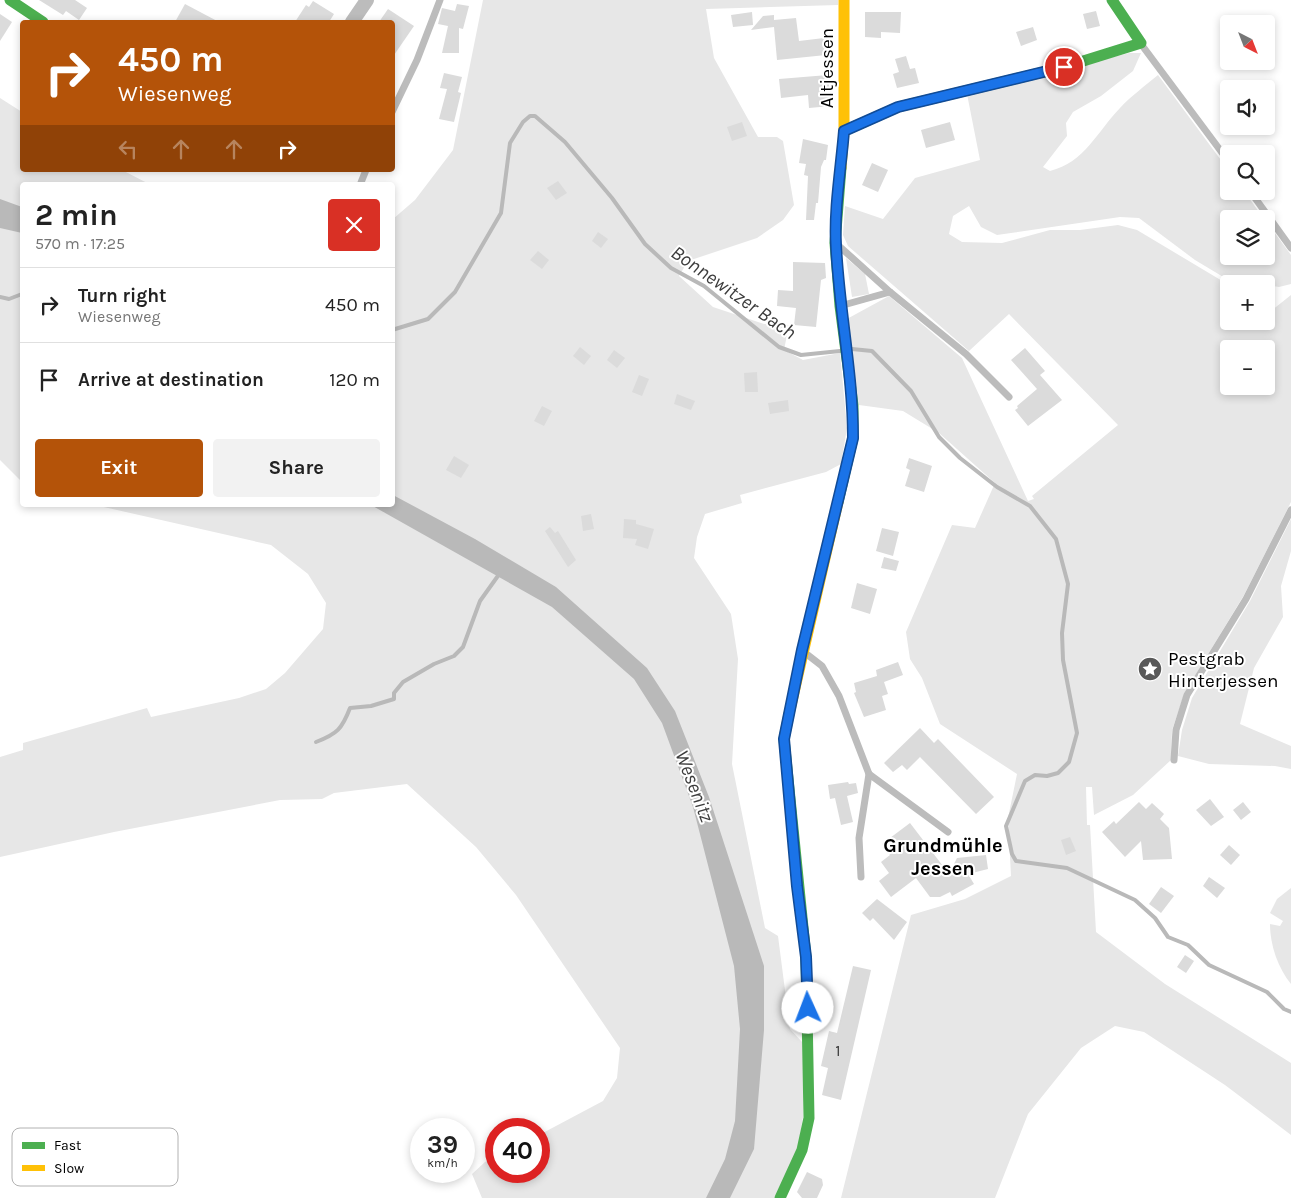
<!DOCTYPE html>
<meta charset="utf-8">
<style>
:root{--surface:#fff;--page:#f2f2f2;--text:#222;--muted:#767676;--line:#e0e0e0;--accent:#b45309}
body{margin:0;font-family:Karla,sans-serif;background:var(--page);color:var(--text);height:100vh;display:flex;flex-direction:column;font-size:19px;white-space:nowrap}
*{box-sizing:border-box;margin:0}
p{font-size:16px;color:var(--muted)}
.icon{flex:none;width:28px;height:28px;fill:none;stroke:currentColor;stroke-width:2;stroke-linecap:round;stroke-linejoin:round}
.map{position:relative;flex:1;overflow:hidden}
.sheet{position:absolute;left:20px;top:182px;width:375px;height:325px;display:flex;flex-direction:column;background:var(--surface);border-radius:5px;box-shadow:0 2px 8px #0003}
.sheet>*{flex:none}
.hud{position:absolute;left:20px;top:20px;width:375px;height:152px;border-radius:5px;box-shadow:0 2px 8px #0003;background:#b45309;color:#fff;overflow:hidden}
.needle{width:32px;rotate:138deg}
.controls{position:absolute;left:1220px;top:15px;display:grid;gap:10px}
.controls a{display:grid;place-items:center;width:55px;height:55px;border-radius:5px;background:var(--surface);box-shadow:0 2px 8px #0003;font-size:25px}
.speed{position:absolute;left:410px;top:1118px;display:flex;gap:10px;font-size:25px;font-weight:700;text-align:center}
.speed>*{display:grid;place-content:center;width:65px;height:65px;border-radius:50%;background:var(--surface);box-shadow:0 2px 8px #0003;line-height:1}
.speed small{font-size:12px;font-weight:400}
.speed .limit{border:8px solid #d22;background:#fff;color:#111}
.pin{position:absolute;display:grid;place-items:center;width:42px;height:42px;color:#fff;margin:-21px;border:2px solid #fff;border-radius:50%;box-shadow:0 1px 5px #0007}
.me{position:absolute;width:55px;margin:-28px;rotate:358deg;stroke-linejoin:round;filter:drop-shadow(0 0 4px #0008)}
.turn{display:flex;align-items:center;gap:18px;height:105px;padding:0 15px;font-size:22px}
.turn .icon{width:65px;height:65px;stroke-width:2.5}
.turn b{display:block;font-size:35px;line-height:42px}
.lanes{display:flex;align-items:center;height:48px;padding:0 15px;background:#0003;justify-content:center;gap:25px;direction:ltr}
.lanes .off{opacity:.35}
.round{display:grid;place-items:center;flex:none;width:52px;height:52px;border-radius:5px;background:var(--page)}
.head{display:flex;align-items:center;justify-content:space-between;height:85px;padding:0 15px}
h1{font-size:30px;font-weight:700;line-height:38px}
.cta{display:flex;gap:10px;margin-top:auto;padding:10px 15px}
.cta a{flex:1;height:58px;border-radius:5px;background:var(--accent);color:#fff;font-size:20px;font-weight:700;line-height:58px;text-align:center}
.cta a+a{background:var(--page);color:var(--text)}
ul{padding:0;list-style:none}
li{display:flex;align-items:center;gap:15px;height:75px;padding:0 15px;border-top:1px solid var(--line)}
li div{flex:1}
li b{display:block;font-size:19px}
li em{font-style:normal}
.map>svg:first-child{display:block}
</style>
<div class="map">
<svg width="1291" height="1198" viewBox="0 0 1291 1198">
<rect width="100%" height="100%" fill="#fff"/>
<!-- green -->
<g fill="#e7e7e7" fill-rule="evenodd">
<polygon points="483,0 838,0 838,5 706,9 714,58 758,137 777,137 783,141 794,205 783,220 757,238 688,261 679,276 713,307 764,324 789,325 784,350 803,360 840,353 847,428 841,464 826,472 740,495 742,503 705,514 697,537 694,558 731,614 738,659 732,764 765,928 778,936 790,1029 803,1043 803,1117 798,1148 774,1198 482,1198 472,1174 485,1162 496,1156 496,1171 539,1171 539,1135 603,1101 617,1078 620,1048 516,895 476,847 407,784 334,793 322,799 280,800 114,832 0,857 0,757 23,750 23,743 147,708 151,717 239,698 266,689 285,673 323,629 326,603 308,574 271,545 95,505 392,505 393,219 415,200 453,150"/>
<path d="M1129 53H1141L1133 71 1101 96 1073 112 1066 123 1067 136 1043 167 1050 171C1085 162 1096 133 1120 108 1131 96 1145 86 1158 75L1229 171V191H1244L1264 219H1229V256H1266V221L1291 255V284L1279 287 1225 278 1195 260 1139 218 1120 217 997 235 981 227 969 206 953 216 949 234 962 242 1002 243 1050 230H1080L1118 225 1137 230 1229 285V321H1231L1234 330 1257 321H1266V315L1291 295V502L1244 595 1185 692 1172 730 1171 760 1133 795 1094 815 1092 787H1086L1087 825H1090L1096 932 1165 984 1291 1063V1135L1225 1085 1144 1032 1115 1026 1081 1048 1028 1114 995 1198H841L911 915 965 899 1011 876 1008 818 1017 774 940 724 922 678 910 659 906 632 952 525 975 528 995 483 939 433 903 411 859 405 845 320 889 296 962 358 1028 501 1034 499 1032 496 1118 425 1009 314 969 351 848 246 843 235 845 206 883 219 915 178 980 160 967 94ZM1229 349H1266V386H1229Z"/>
<polygon points="0,98 22,112 22,170 122,170 151,185 22,185 22,482 0,460"/>
<polygon points="846,258 865,274 869,294 852,297"/>
<polygon points="1291,519 1291,551 1281,586 1283,617 1254,668 1240,724 1291,746 1291,769 1275,766 1209,764 1178,756 1182,730 1192,698 1250,601"/>
<path d="M1291 888V984C1278 968 1270 945 1270 924L1280 926 1283 921 1270 913 1277 899Z"/>
</g>
<!-- water -->
<g fill="#b9b9b9">
<polygon points="0,199 22,207 22,233 0,228"/>
<polygon points="393,495 475,539 556,587 647,668 675,711 709,797 764,966 764,1030 754,1149 730,1198 706,1198 725,1159 735,1121 740,1029 734,966 693,807 662,723 634,679 552,607 371,505 392,505"/>
</g>
<g fill="none" stroke-linecap="round" stroke-linejoin="round">
<!-- stream -->
<g stroke="#b9b9b9" stroke-width="4">
<polyline points="0,297 9,299 22,294"/>
<polyline points="392,330 428,319 455,292 501,213 510,143 523,122 530,116 535,116 565,142 612,198 645,244 671,268 704,286 779,347 801,355 840,351"/>
<polyline points="852,349 872,351 911,391 939,437 960,458 997,487 1030,506 1056,539 1068,584 1062,633 1063,660 1077,733 1069,762 1058,773 1047,776 1035,775 1025,781 1006,826 1012,854 1016,861 1067,868 1135,900 1155,918 1168,937 1188,945 1209,965 1267,992 1284,1009 1291,1012"/>
<path d="M316 742C337 734 342 729 350 708L371 706 394 699V693L403 682 434 664 454 656 463 647 480 601 500 573"/>
</g>
</g>
<!-- building -->
<g fill="#dbdbdb">
<polygon points="39,0 75,0 87,8 79,20 66,11 63,15"/>
<polygon points="313,1 334,14 329,22 295,22 306,5 309,7"/>
<polygon points="185,4 219,22 175,22"/>
<polygon points="457,4 469,6 463,29 459,28 459,53 442,53 448,26 438,24 442,8 455,11"/>
<polygon points="388,9 414,26 392,58 392,22 379,22"/>
<polygon points="1096,11 1100,26 1087,29 1083,14"/>
<polygon points="752,12 753,25 733,27 731,15"/>
<polygon points="865,12 901,12 900,33 881,32 881,38 865,37"/>
<polygon points="0,14 12,22 0,41"/>
<polygon points="774,15 774,20 796,18 799,41 824,38 826,55 777,60 774,27 751,30 763,16"/>
<polygon points="1033,27 1037,40 1021,46 1016,32"/>
<polygon points="906,56 910,69 915,68 919,83 897,88 893,74 899,72 895,59"/>
<polygon points="444,73 462,77 458,92 461,93 454,122 439,119 447,89 440,88"/>
<polygon points="828,75 831,106 809,108 808,95 781,98 779,79"/>
<polygon points="742,122 747,136 732,141 727,127"/>
<polygon points="950,122 955,140 926,148 921,130"/>
<polygon points="803,139 828,145 826,160 824,160 821,167 818,203 816,203 814,220 806,220 808,176 804,175 806,164 799,163"/>
<polygon points="872,163 888,170 878,192 862,185"/>
<polygon points="558,181 567,193 556,200 547,188"/>
<polygon points="598,232 608,239 601,248 592,241"/>
<polygon points="538,251 549,260 542,269 530,260"/>
<polygon points="793,262 825,263 826,278 821,280 816,327 794,325 796,308 777,306 778,290 793,291"/>
<polygon points="580,347 591,356 584,365 573,356"/>
<polygon points="1025,348 1045,371 1040,375 1062,400 1028,426 1015,410 1018,408 1017,406 1037,389 1011,360"/>
<polygon points="614,350 625,358 617,368 607,360"/>
<polygon points="757,372 758,392 745,392 744,373"/>
<polygon points="639,375 649,379 642,396 632,392"/>
<polygon points="677,394 695,401 691,410 674,404"/>
<polygon points="788,400 789,411 770,414 768,403"/>
<polygon points="542,406 552,411 544,426 534,421"/>
<polygon points="454,456 469,465 461,478 446,470"/>
<polygon points="909,458 932,466 924,492 905,486 910,470 906,468"/>
<polygon points="591,514 594,529 583,531 581,516"/>
<polygon points="624,519 636,520 636,524 654,529 648,549 635,545 637,539 623,538"/>
<polygon points="550,527 555,533 558,531 576,560 568,567 545,531"/>
<polygon points="882,528 899,532 893,556 876,551"/>
<polygon points="884,557 899,561 896,571 881,568"/>
<polygon points="857,583 877,589 870,614 851,608"/>
<polygon points="898,662 903,675 884,682 888,694 882,696 886,710 864,717 854,693 856,692 854,683 877,676 876,670"/>
<polygon points="920,728 934,743 938,739 994,797 976,814 920,757 907,770 902,765 893,772 884,763"/>
<polygon points="848,782 849,784 856,783 858,793 847,796 853,822 841,825 835,798 830,799 828,785"/>
<polygon points="1210,799 1224,817 1211,826 1196,810"/>
<polygon points="1139,802 1146,809 1152,803 1164,814 1160,819 1169,828 1172,859 1143,860 1141,841 1125,857 1102,832 1114,821 1116,824"/>
<polygon points="1243,802 1251,812 1241,820 1233,810"/>
<polygon points="910,823 949,874 957,858 986,855 988,869 968,874 974,884 952,896 950,892 940,897 930,897 916,878 891,897 879,881 889,873 881,862 890,855 882,844"/>
<polygon points="1070,837 1076,851 1066,855 1061,840"/>
<polygon points="1229,845 1240,855 1231,865 1220,855"/>
<polygon points="1209,877 1225,888 1217,898 1203,886"/>
<polygon points="1161,887 1174,896 1161,913 1149,904"/>
<polygon points="877,899 907,922 894,940 873,918 870,921 862,913"/>
<polygon points="1185,955 1194,961 1186,973 1177,967"/>
<polygon points="853,966 871,970 841,1100 822,1095 828,1068 821,1066 829,1031 837,1033"/>
<polygon points="807,1172 822,1179 823,1185 817,1198 802,1198 797,1192"/>
</g>
<g fill="none" stroke-linecap="round" stroke-linejoin="round">
<!-- lane -->
<g stroke="#bcbcbc" stroke-width="7">
<polyline points="1141,44 1229,162"/>
<polyline points="392,112 417,60 440,0"/>
<polyline points="360,185 366,170"/>
<polyline points="1250,191 1291,248"/>
<polyline points="839,246 890,292 966,354 1009,397"/>
<polyline points="840,306 890,292"/>
<polyline points="804,652 822,666 839,696 869,774 948,832"/>
<polyline points="1174,760 1176,730 1187,695 1246,599 1291,510"/>
<polyline points="861,877 859,838 869,774"/>
</g>
<!-- street -->
<polyline stroke="#bcbcbc" stroke-width="14" points="352,22 367,0"/>
<!-- fast -->
<g stroke="#4caf50" stroke-width="11">
<polyline points="10,0 43,22"/>
<polyline points="844,131 898,107 1064,67 1141,43 1112,0"/>
<polyline points="838,502 853,438 853,405 840,306 835,243 841,168"/>
<polyline points="780,1198 802,1150 809,1118 806,957 784,739 789,714"/>
</g>
<!-- slow -->
<g stroke="#ffc107" stroke-width="11">
<polyline points="841,168 844,131 844,0"/>
<polyline points="789,714 838,502"/>
</g>
</g>
<g fill="none" stroke-linecap="round" stroke-linejoin="round">
<!-- route casing -->
<g stroke="#114b97" stroke-width="12">
<path id="route" d="M808 1008 806 957 797 886 784 739 802 650 853 438C853 373 839 310 836 245 834 208 841 168 844 131L898 107 1064 67"/>
</g>
<!-- route -->
<use href="#route" stroke="#1a73e8" stroke-width="9"/>
</g>
<!-- icons -->
<defs>
<g id="sight-disc" transform="scale(1.25)"><circle r="9.5" fill="#595959" stroke="#fff"/><path d="M0-6L1.8-2.2L6-1.7L2.9 1.2L3.7 5.4L0 3.3L-3.7 5.4L-2.9 1.2L-6-1.7L-1.8-2.2Z" fill="#fff"/></g>
</defs>
<g fill-rule="evenodd">
<use href="#sight-disc" x="1150" y="669"/>
</g>
<g text-anchor="middle" stroke-width="4" stroke-linejoin="round" paint-order="stroke">
<!-- number labels -->
<g font-size="16" fill="#373737">
<text x="838" y="1056">1</text>
</g>
<!-- street labels -->
<g font-size="19" fill="#000" stroke="#fff">
<text transform="translate(826 68) rotate(-90)" y="7">Altjessen</text>
</g>
<!-- poi labels -->
<g font-size="19" fill="#000" stroke="#fff" text-anchor="start">
<text x="1168" y="665">Pestgrab<tspan x="1168" dy="22">Hinterjessen</tspan></text>
</g>
<!-- water labels -->
<g font-size="20" font-style="italic" fill="#3c3c3c" stroke="#fff">
<text transform="translate(734 292) rotate(35)" y="7">Bonnewitzer Bach</text>
<text transform="translate(695 786) rotate(69)" y="7">Wesenitz</text>
</g>
<!-- neighbourhood labels -->
<g font-size="20" font-weight="bold" fill="#000" stroke="#fff">
<text x="943" y="852">Grundmühle<tspan x="943" dy="23">Jessen</tspan></text>
</g>
</g>
<!-- legend -->
<rect x="12" y="1128" width="166" height="58" rx="8" fill="#fff" stroke="#b2b2b2" stroke-width="1"/>
<rect x="22" y="1142" width="23" height="7" fill="#4caf50"/>
<rect x="22" y="1165" width="23" height="6" fill="#ffc107"/>
<g font-size="14" fill="#000">
<text x="54" y="1150">Fast</text>
<text x="54" y="1173">Slow</text>
</g>
</svg>
<div class="controls">
<a><svg class="needle" viewBox="-14 -14 28 28"><path d="M0-13l5 13h-10z" fill="#e53935"/><path d="M0 13l5-13h-10z" fill="#767676"/></svg></a>
<a><svg class="icon" aria-label="sound" viewBox="0 0 24 24"><path d="M4 9h4l5-4v14l-5-4H4zM17 9q2 3 0 6"/></svg></a>
<a><svg class="icon" aria-label="search" viewBox="0 0 24 24"><circle cx="10" cy="10" r="6"/><path d="M15 15l6 6"/></svg></a>
<a><svg class="icon" aria-label="layers" viewBox="0 0 24 24"><path d="M12 4l9 5-9 5-9-5zM3 14l9 5 9-5"/></svg></a>
<a>+</a>
<a>−</a>
</div>
<div class="speed"><div>39<small>km/h</small></div><div class="limit">40</div></div>
<div class="pin" style="left:1064px;top:67px;background:#d93025"><svg class="icon" aria-label="arrive" viewBox="0 0 24 24"><path d="M6 21V4h12l-3 4 3 4H6"/></svg></div>
<svg class="me" style="left:808px;top:1008px" viewBox="-20 -20 40 40"><circle r="19" fill="#fff"/><path d="M0-13L10 11 0 6-10 11z" fill="#1a73e8"/></svg>
<div class="hud">
<div class="turn"><svg class="icon" aria-label="right" viewBox="0 0 24 24"><path d="M7 20v-9h11M14 6l5 5-5 5"/></svg><div><b>450 m</b>Wiesenweg</div></div>
<div class="lanes"><svg class="icon off" aria-label="left" viewBox="0 0 24 24"><path d="M17 20v-9H6M10 6l-5 5 5 5"/></svg><svg class="icon off" aria-label="ahead" viewBox="0 0 24 24"><path d="M12 20V5M6 11l6-6 6 6"/></svg><svg class="icon off" aria-label="ahead" viewBox="0 0 24 24"><path d="M12 20V5M6 11l6-6 6 6"/></svg><svg class="icon" aria-label="right" viewBox="0 0 24 24"><path d="M7 20v-9h11M14 6l5 5-5 5"/></svg></div>
</div>
<section class="sheet">
<div class="head"><div><h1>2 min</h1><p>570 m · 17:25</p></div><a class="round" style="background:#d93025;color:#fff"><svg class="icon" aria-label="close" viewBox="0 0 24 24"><path d="M6 6l12 12M18 6L6 18"/></svg></a></div>
<ul>
<li><svg class="icon" aria-label="right" viewBox="0 0 24 24"><path d="M7 20v-9h11M14 6l5 5-5 5"/></svg><div><b>Turn right</b><p>Wiesenweg</p></div><em>450 m</em></li>
<li><svg class="icon" aria-label="arrive" viewBox="0 0 24 24"><path d="M6 21V4h12l-3 4 3 4H6"/></svg><div><b>Arrive at destination</b></div><em>120 m</em></li>
</ul>
<div class="cta"><a>Exit</a><a>Share</a></div>
</section>
</div>
